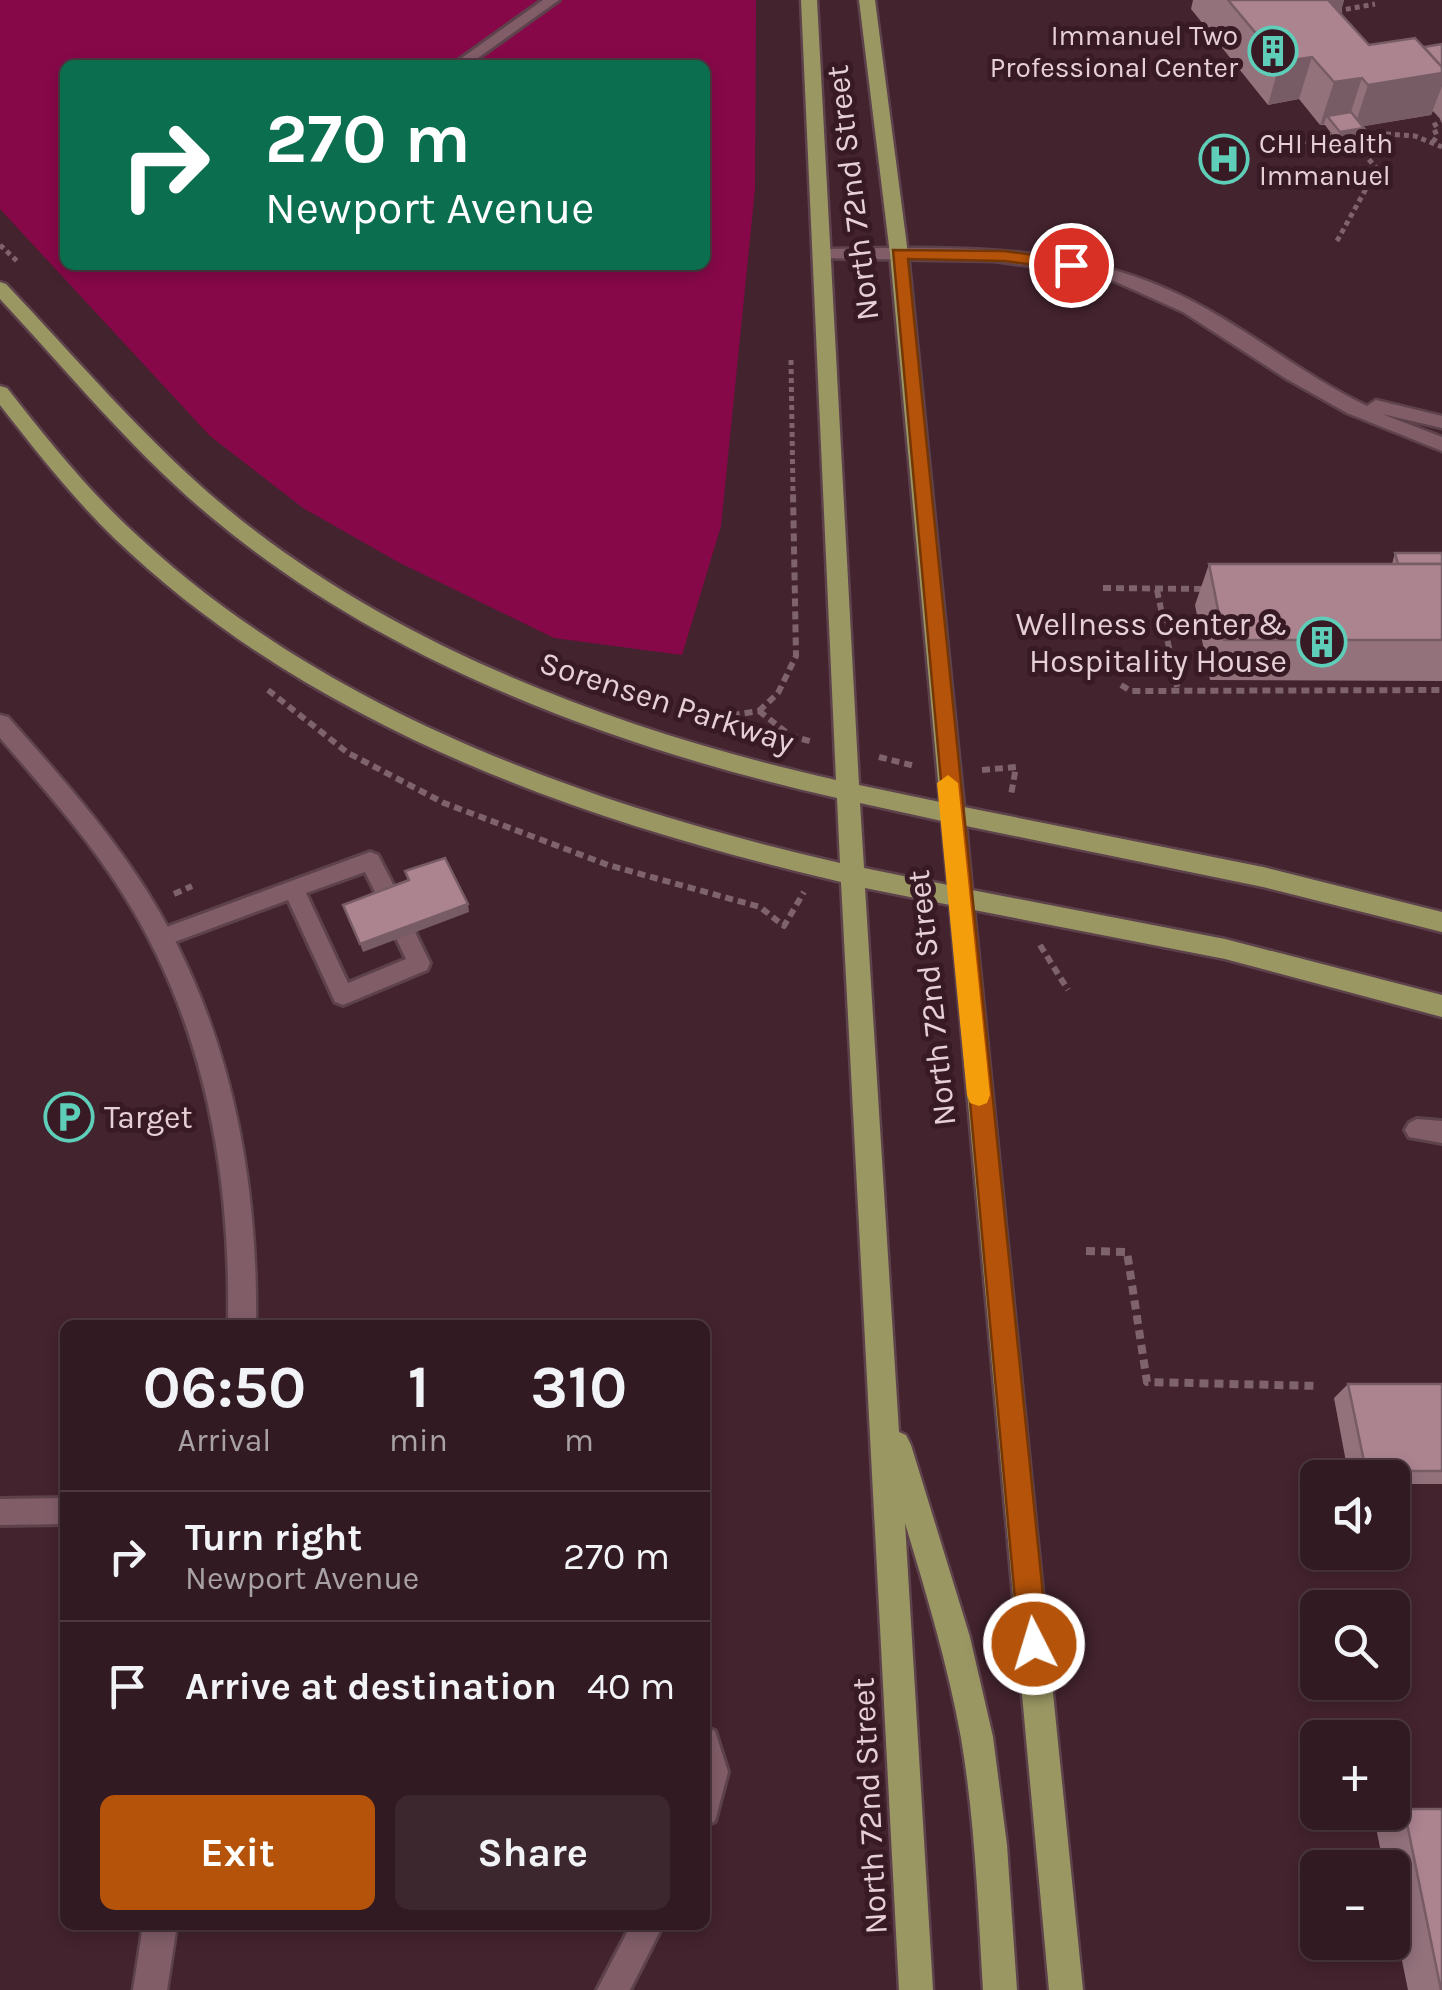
<!DOCTYPE html>
<meta charset="utf-8">
<style>
:root{--surface:#321a22;--page:#3d272f;--text:#f1f3f6;--muted:#a8a1a5;--line:#4d3840;--accent:#b45309}
body{margin:0;font-family:Karla,sans-serif;background:var(--page);color:var(--text);height:100vh;display:flex;flex-direction:column;font-size:38px;white-space:nowrap}
*{box-sizing:border-box;margin:0}
p{font-size:32px;color:var(--muted)}
.icon{flex:none;width:55px;height:55px;fill:none;stroke:currentColor;stroke-width:2;stroke-linecap:round;stroke-linejoin:round}
.map{position:relative;flex:1;overflow:hidden}
.drawer{position:absolute;left:60px;top:1320px;width:650px;height:610px;display:flex;flex-direction:column;background:var(--surface);border-radius:15px;box-shadow:0 5px 15px #0003,0 0 0 2px var(--line)}
.drawer>*{flex:none}
.hud{position:absolute;left:60px;top:60px;width:650px;height:210px;border-radius:15px;box-shadow:0 5px 15px #0003,0 0 0 2px var(--line);background:#0b6e4f;color:#fff;overflow:hidden}
.tools{position:absolute;left:1300px;top:1460px;display:grid;gap:20px}
.tools a{display:grid;place-items:center;width:110px;height:110px;border-radius:15px;background:var(--surface);box-shadow:0 5px 15px #0003,0 0 0 2px var(--line);font-size:50px}
.pin{position:absolute;display:grid;place-items:center;width:85px;height:85px;color:#fff;margin:-42px;border:5px solid #fff;border-radius:50%;box-shadow:0 2px 10px #0007}
.me{position:absolute;width:110px;margin:-55px;rotate:355deg;stroke-linejoin:round;filter:drop-shadow(0 0 8px #0008)}
.turn{display:flex;align-items:center;gap:35px;height:210px;padding:0 40px;font-size:45px}
.turn .icon{width:130px;height:130px;stroke-width:2.5}
.turn b{display:block;font-size:70px;line-height:85px}
.eta{display:flex;justify-content:space-evenly;align-items:center;height:170px;text-align:center}
.eta b{font-size:60px;font-weight:700;line-height:70px}
.cta{display:flex;gap:20px;margin-top:auto;padding:20px 40px}
.cta a{flex:1;height:115px;border-radius:15px;background:var(--accent);color:#fff;font-size:40px;font-weight:700;line-height:115px;text-align:center}
.cta a+a{background:var(--page);color:var(--text)}
ul{padding:0;list-style:none}
li{display:flex;align-items:center;gap:30px;height:130px;padding:0 40px;border-top:2px solid var(--line)}
li div{flex:1}
li b{display:block;font-size:38px}
li em{font-style:normal}
.map>svg:first-child{display:block}
</style>
<div class="map">
<svg width="1442" height="1990" viewBox="0 0 1442 1990">
<rect width="100%" height="100%" fill="#43232e"/>
<!-- green -->
<path fill="#870849" fill-rule="evenodd" d="M0 0H756L755 189 721 526 682 655 554 638 398 562 303 508 210 436 0 209ZM65 65H705V265H65Z"/>
<g fill="none" stroke-linecap="round" stroke-linejoin="round">
<!-- service casing -->
<g stroke="#5d424c" stroke-width="6">
<g id="service">
<polygon points="543,0 559,0 468,65 452,65"/>
<polygon points="370,852 378,855 399,896 396,902 380,902 365,872 306,893 348,983 406,959 395,936 398,930 414,930 430,963 427,970 343,1005 335,1002 288,900 161,947 153,944 150,938 153,932"/>
<polygon points="1417,1119 1442,1121 1442,1143 1409,1137 1405,1130 1409,1123"/>
<polygon points="65,1498 65,1524 0,1525 0,1499"/>
<polygon points="705,1727 715,1731 728,1772 715,1821 705,1826"/>
<polygon points="631,1925 663,1925 630,1990 597,1990"/>
</g>
</g>
<!-- minor casing -->
<g stroke="#5d424c" stroke-width="5">
<g id="minor">
<path d="M822 249C939 248 1060 241 1169 290 1239 321 1298 373 1367 406L1376 400 1442 416V428L1382 414 1442 437V451L1347 413 1285 378 1183 312 1114 281 1078 272 994 261 816 258V250Z"/>
<path d="M0 715 8 717C53 768 99 819 137 876 227 1011 258 1166 256 1325H228C231 1173 205 1024 123 894 88 838 43 788 0 738Z"/>
<polygon points="143,1925 177,1925 167,1990 133,1990"/>
</g>
</g>
<!-- primary casing -->
<g stroke="#5d424c" stroke-width="5">
<path id="primary" d="M801 0H817L859 785 940 802 890 254 859 0H875L908 254 964 807 1263 867 1442 912V932L1263 887 966 826 972 890 1225 939 1442 995V1017L1225 959 974 910 1083 1990H1049L950 905 865 888 899 1432 906 1435 911 1445 970 1637 993 1737 1007 1845 1017 1990H983C978 1906 975 1821 961 1738 948 1665 926 1593 905 1523L933 1990H899L841 882C580 821 311 727 114 538 72 497 36 451 0 405V386L7 388C44 435 82 483 126 525 320 711 585 804 840 863L837 798C616 748 387 664 211 517 133 452 69 373 0 299V282L6 284C77 359 145 440 224 506 394 648 623 732 836 780ZM860 803 942 821 948 885 864 868Z"/>
</g>
<!-- path-far2 -->
<g stroke="#7f636c" stroke-width="5" stroke-dasharray="5 4" stroke-linecap="butt">
<polyline points="1337,11 1375,4"/>
<polyline points="1359,132 1415,136 1442,147"/>
<polyline points="1433,142 1437,136 1433,126 1442,121"/>
<polyline points="1283,147 1333,135"/>
<polyline points="1337,241 1377,169 1351,138"/>
<polyline points="0,245 18,262"/>
<polyline points="791,360 793,495"/>
</g>
<!-- path-far1 -->
<g stroke="#7f636c" stroke-width="6" stroke-dasharray="8 5" stroke-linecap="butt">
<polyline points="1103,588 1207,589"/>
<polyline points="1157,590 1178,691"/>
<polyline points="1121,685 1131,691 1442,690"/>
<polyline points="268,690 348,753 444,803 608,865 760,907 784,926 804,892"/>
<polyline points="759,711 778,693 796,656 793,493"/>
<polyline points="759,711 791,736 813,742"/>
<polyline points="706,719 759,711"/>
<polyline points="879,757 915,766"/>
<polyline points="982,770 1016,767 1011,795"/>
<polyline points="174,894 192,886"/>
<polyline points="1040,945 1068,990"/>
</g>
<!-- path -->
<polyline stroke="#7f636c" stroke-width="8" stroke-dasharray="9 6" stroke-linecap="butt" points="1086,1251 1127,1252 1147,1382 1319,1386"/>
<!-- service -->
<use href="#service" fill="#815d68" fill-rule="evenodd"/>
<!-- minor -->
<use href="#minor" fill="#815d68" fill-rule="evenodd"/>
<!-- primary -->
<use href="#primary" fill="#9a9763" fill-rule="evenodd"/>
</g>
<!-- wall -->
<g fill="#93727c">
<polygon points="1193,0 1344,0 1340,14 1369,45 1424,47 1442,44 1442,121 1433,111 1431,115 1363,126 1364,128 1361,137 1337,141 1325,125 1320,125 1299,99 1268,105 1191,9"/>
<polygon points="1395,553 1442,553 1442,681 1210,680 1195,605 1209,564 1392,564"/>
<polygon points="1348,1384 1442,1384 1442,1484 1392,1484 1392,1478 1349,1478 1334,1398"/>
<polygon points="1404,1809 1442,1990 1408,1990 1392,1912 1392,1868 1384,1868 1374,1817"/>
</g>
<!-- shaded-wall -->
<g fill="#785c65">
<polygon points="1303,0 1344,0 1340,15"/>
<polygon points="1312,57 1299,99 1268,105 1280,62"/>
<polygon points="1442,73 1442,86 1431,115 1354,128 1368,85"/>
<polygon points="1362,78 1348,121 1327,116 1324,124 1320,125 1334,82"/>
<polygon points="1364,128 1361,137 1337,141 1340,132"/>
<polygon points="468,904 469,912 363,952 360,944"/>
</g>
<!-- building -->
<g fill="#ab8490" stroke="#785c65" stroke-width="2.5">
<polygon points="1228,0 1328,0 1369,45 1415,38 1442,67 1442,73 1368,85 1362,78 1334,82 1312,57 1280,62"/>
<polygon points="1442,44 1442,67 1424,47"/>
<polygon points="1351,112 1364,128 1340,132 1327,116"/>
<polygon points="1395,553 1442,553 1442,564 1398,564"/>
<polygon points="1209,564 1442,564 1442,640 1224,640"/>
<polygon points="445,858 468,904 360,944 343,905 409,880 405,871"/>
<polygon points="1348,1384 1442,1384 1442,1471 1366,1471"/>
<polygon points="1404,1809 1442,1809 1442,1990 1441,1990"/>
</g>
<!-- route -->
<polygon fill="#b45309" stroke="#753606" stroke-width="2.5" points="893,250 1004,251 1071,260 1079,265 1071,270 1004,261 908,259 1048,1644 1044,1654 1034,1658 1023,1654 1019,1644"/>
<!-- slow -->
<polygon fill="#f59e0b" points="948,775 958,783 990,1095 987,1103 979,1106 970,1103 967,1095 937,783"/>
<!-- icons -->
<defs>
<g id="building-ring" transform="scale(2.5)"><circle r="9.5" fill="#381a24" stroke="#5eceb8" stroke-width="1.5"/><path d="M-4-6H4V6H1V3H-1V6H-4ZM-2.5-4.3h1.7v1.8h-1.7ZM.8-4.3h1.7v1.8H.8ZM-2.5-1h1.7V.8h-1.7ZM.8-1h1.7V.8H.8Z" fill="#5eceb8"/></g>
<g id="hospital-ring" transform="scale(2.5)"><circle r="9.5" fill="#381a24" stroke="#5eceb8" stroke-width="1.5"/><path d="M-5-5h3v3.5h4V-5h3V5h-3V1.5h-4V5h-3Z" fill="#5eceb8"/></g>
<g id="parking-ring" transform="scale(2.5)"><circle r="9.5" fill="#381a24" stroke="#5eceb8" stroke-width="1.5"/><path d="M-3.5-5.5H1a3.5 3.5 0 0 1 0 7H-1V5.5H-3.5ZM-1-3.4V-.6H.8a1.4 1.4 0 0 0 0-2.8Z" fill="#5eceb8"/></g>
</defs>
<g fill-rule="evenodd">
<use href="#building-ring" x="1273" y="51"/>
<use href="#hospital-ring" x="1224" y="159"/>
<use href="#building-ring" x="1322" y="642"/>
<use href="#parking-ring" x="69" y="1117"/>
</g>
<g text-anchor="middle" stroke-width="10" stroke-linejoin="round" paint-order="stroke">
<!-- far-poi labels -->
<g font-size="28" fill="#e6d0d6" stroke="#381a24" text-anchor="end">
<text x="1238" y="45">Immanuel Two<tspan x="1238" dy="32">Professional Center</tspan></text>
<text x="1259" y="153" text-anchor="start">CHI Health<tspan x="1259" dy="32">Immanuel</tspan></text>
</g>
<!-- street labels -->
<g font-size="32" fill="#e6d0d6" stroke="#381a24">
<text transform="translate(852 193) rotate(-97)" y="11">North 72nd Street</text>
<text transform="translate(667 702) rotate(18)" y="11">Sorensen Parkway</text>
<text transform="translate(931 998) rotate(-96)" y="11">North 72nd Street</text>
<text transform="translate(869 1806) rotate(-93)" y="11">North 72nd Street</text>
</g>
<!-- poi labels -->
<g font-size="32" fill="#e6d0d6" stroke="#381a24" text-anchor="end">
<text x="1287" y="635">Wellness Center &amp;<tspan x="1287" dy="37">Hospitality House</tspan></text>
<text x="104" y="1128" text-anchor="start">Target</text>
</g>
</g>
</svg>
<div class="tools">
<a><svg class="icon" aria-label="sound" viewBox="0 0 24 24"><path d="M4 9h4l5-4v14l-5-4H4zM17 9q2 3 0 6"/></svg></a>
<a><svg class="icon" aria-label="search" viewBox="0 0 24 24"><circle cx="10" cy="10" r="6"/><path d="M15 15l6 6"/></svg></a>
<a>+</a>
<a>−</a>
</div>
<div class="pin" style="left:1071px;top:265px;background:#d93025"><svg class="icon" aria-label="arrive" viewBox="0 0 24 24"><path d="M6 21V4h12l-3 4 3 4H6"/></svg></div>
<svg class="me" style="left:1034px;top:1644px" viewBox="-20 -20 40 40"><circle r="17" fill="#b45309" stroke="#fff" stroke-width="3"/><path d="M0-11L8 9 0 5-8 9z" fill="#fff"/></svg>
<div class="hud">
<div class="turn"><svg class="icon" aria-label="right" viewBox="0 0 24 24"><path d="M7 20v-9h11M14 6l5 5-5 5"/></svg><div><b>270 m</b>Newport Avenue</div></div>
</div>
<section class="drawer">
<div class="eta">
<div><b>06:50</b><p>Arrival</p></div>
<div><b>1</b><p>min</p></div>
<div><b>310</b><p>m</p></div>
</div>
<ul>
<li><svg class="icon" aria-label="right" viewBox="0 0 24 24"><path d="M7 20v-9h11M14 6l5 5-5 5"/></svg><div><b>Turn right</b><p>Newport Avenue</p></div><em>270 m</em></li>
<li><svg class="icon" aria-label="arrive" viewBox="0 0 24 24"><path d="M6 21V4h12l-3 4 3 4H6"/></svg><div><b>Arrive at destination</b></div><em>40 m</em></li>
</ul>
<div class="cta"><a>Exit</a><a>Share</a></div>
</section>
</div>
